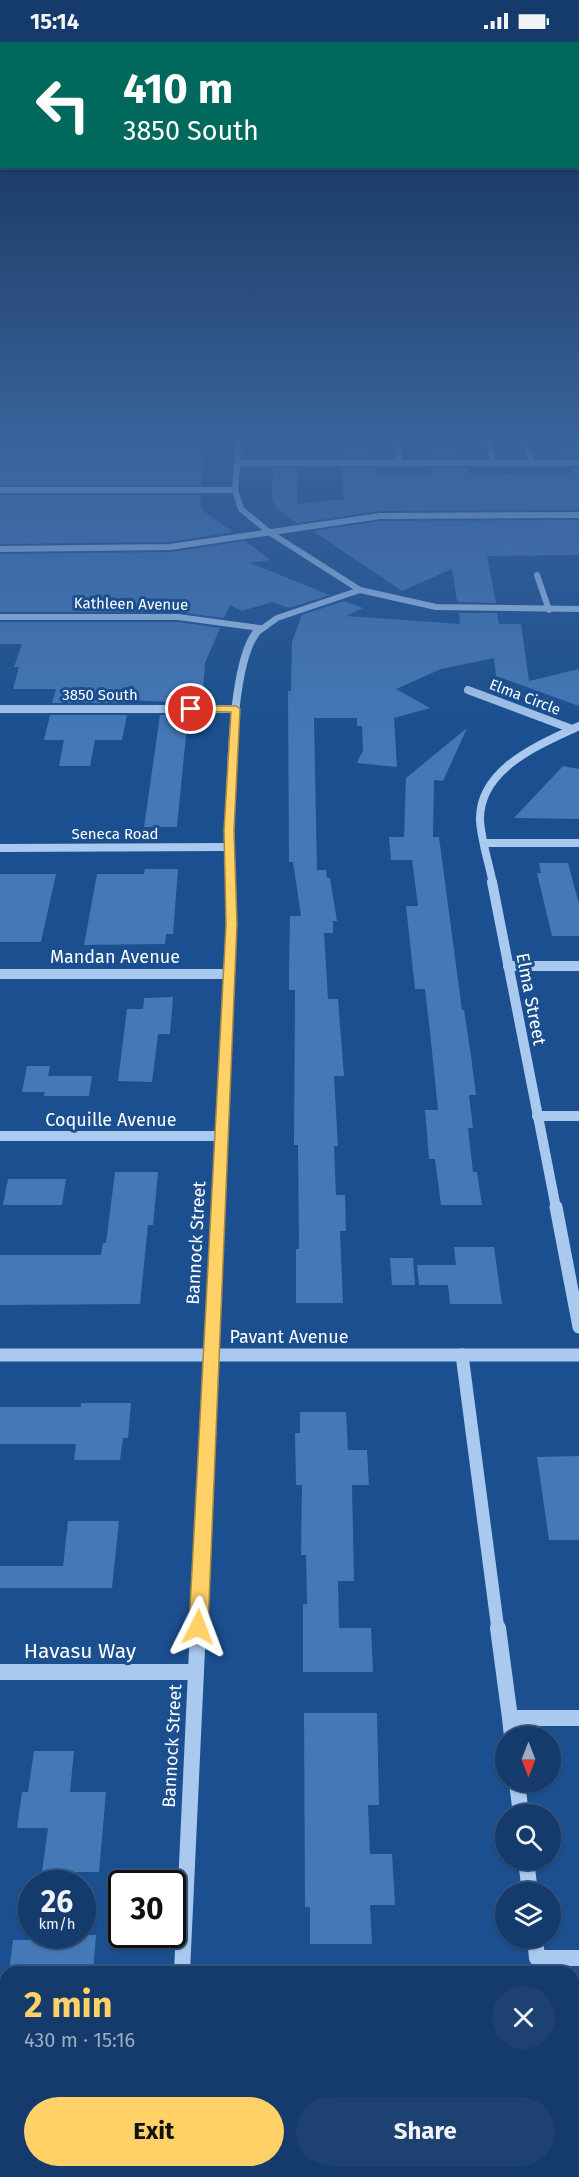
<!DOCTYPE html>
<meta charset="utf-8">
<style>
:root{--surface:#143b6b;--page:#1d4271;--text:#f1f3f6;--muted:#9dadc1;--line:#33557e;--accent:#ffd166}
body{margin:0;font-family:"Fira Sans",sans-serif;background:var(--page);color:var(--text);height:100vh;display:flex;flex-direction:column;font-size:22px;white-space:nowrap}
*{box-sizing:border-box;margin:0}
p{font-size:20px;color:var(--muted)}
.icon{flex:none;width:33px;height:33px;fill:none;stroke:currentColor;stroke-width:2;stroke-linecap:round;stroke-linejoin:round}
.map{position:relative;flex:1;overflow:hidden}
.panel{position:absolute;left:0px;top:1924px;width:579px;height:212px;display:flex;flex-direction:column;background:var(--surface);border-radius:18px 18px 0 0;box-shadow:0 2px 4px #0004,0 0 0 2px var(--line)}
.panel>*{flex:none}
.guide{position:absolute;left:0px;top:0px;width:579px;height:126px;box-shadow:0 2px 4px #0004,0 0 0 2px var(--line);background:#00695c;color:#fff;overflow:hidden}
.needle{width:39px;rotate:180deg}
.tools{position:absolute;left:495px;top:1684px;display:grid;gap:12px}
.tools a{display:grid;place-items:center;width:66px;height:66px;border-radius:50%;background:var(--surface);box-shadow:0 2px 4px #0004,0 0 0 2px var(--line);font-size:30px}
.speed{position:absolute;left:18px;top:1828px;display:flex;gap:12px;font-size:30px;font-weight:700;text-align:center}
.speed>*{display:grid;place-content:center;width:78px;height:78px;border-radius:50%;background:var(--surface);box-shadow:0 2px 4px #0004,0 0 0 2px var(--line);line-height:1}
.speed small{font-size:15px;font-weight:400}
.speed .limit{border:3px solid #111;border-radius:9px;background:#fff;color:#111}
.pin{position:absolute;display:grid;place-items:center;width:51px;height:51px;color:#fff;margin:-26px;border:3px solid #fff;border-radius:50%;box-shadow:0 2px 6px #0007}
.me{position:absolute;width:66px;margin:-33px;rotate:3deg;stroke-linejoin:round;filter:drop-shadow(0 0 4px #0008)}
.turn{display:flex;align-items:center;gap:21px;height:126px;padding:0 24px;font-size:27px}
.turn .icon{width:78px;height:78px;stroke-width:2.5}
.turn b{display:block;font-size:42px;line-height:51px}
.round{display:grid;place-items:center;flex:none;width:63px;height:63px;border-radius:32px;background:var(--page)}
.overview{display:flex;align-items:center;justify-content:space-between;height:102px;padding:0 24px}
h1{font-size:36px;font-weight:700;line-height:45px;color:var(--accent)}
.action{display:flex;gap:12px;margin-top:auto;padding:12px 24px}
.action a{flex:1;height:69px;border-radius:36px;background:var(--accent);color:#111;font-size:24px;font-weight:700;line-height:69px;text-align:center}
.action a+a{background:var(--page);color:var(--text)}
.status{display:flex;justify-content:space-between;align-items:center;height:42px;padding:0 30px;background:var(--surface);direction:ltr}
.status svg{height:16px;fill:currentColor}
.map>svg:first-child{display:block}
</style>
<div class="status"><b>15:14</b><svg viewBox="0 0 49 12"><path d="M0 12V9h3v3zM5 12V6h3v6zM10 12V3h3v9zM15 12V0h3v12zM26 1h20v11H26zM47 4h2v5h-2z"/></svg></div>
<div class="map">
<svg width="579" height="2135" viewBox="0 0 579 2135">
<rect width="100%" height="100%" fill="#1b4f8f"/>
<!-- building -->
<g fill="#4478b7">
<polygon points="547,399 579,399 579,416 561,416"/>
<polygon points="439,402 459,402 463,416 428,416 426,406 440,406"/>
<polygon points="347,403 373,403 374,416 340,416 339,410 347,411"/>
<polygon points="0,408 206,408 201,443 0,443"/>
<polygon points="273,426 298,426 297,462 344,457 341,426 376,426 376,431 432,431 431,426 467,426 468,431 573,431 570,426 579,426 579,468 380,469 297,481 273,464 277,464 272,459"/>
<polygon points="0,453 200,453 202,468 233,490 170,500 0,502"/>
<polygon points="579,478 579,513 487,514 496,561 457,560 452,527 402,549 313,489 380,479"/>
<polygon points="245,499 270,518 250,521 330,553 289,566 272,560 242,569 230,563 224,576 178,570 0,570 0,512 170,510"/>
<polygon points="344,559 363,566 346,574 460,582 459,571 497,571 499,582 521,582 529,639 579,627 579,664 496,634 494,616 441,627 396,647 430,666 394,676 397,725 357,721 363,708 362,684 357,684 357,676 314,676 317,828 326,828 327,836 330,836 337,879 333,879 333,891 324,891 328,957 338,957 344,1034 334,1034 338,1104 334,1104 336,1153 345,1153 346,1189 340,1189 343,1261 296,1261 296,1207 299,1207 298,1103 294,1103 295,948 289,948 289,926 290,874 301,874 293,820 289,820 288,649 291,649 292,600 302,573"/>
<polygon points="0,580 178,580 220,586 205,621 203,646 190,646 189,661 130,658 129,661 52,661 56,647 13,647 19,625 14,625 22,602 0,602"/>
<polygon points="50,673 127,673 122,698 95,698 90,724 59,724 64,698 44,698"/>
<polygon points="160,673 188,673 177,785 144,785"/>
<polygon points="467,686 443,739 434,738 433,795 439,795 462,968 464,968 471,1014 476,1053 469,1053 473,1086 468,1086 473,1130 477,1130 482,1163 441,1163 435,1117 429,1117 425,1068 438,1068 430,990 425,947 415,947 406,864 418,864 412,818 391,818 389,795 404,795 406,736"/>
<polygon points="563,724 579,727 579,777 514,776"/>
<polygon points="539,821 568,821 579,862 579,894 552,894 537,831 541,831"/>
<polygon points="145,827 178,827 173,892 166,892 165,902 84,903 97,832 144,832"/>
<polygon points="0,832 56,832 41,900 0,900"/>
<polygon points="173,955 170,992 158,992 152,1040 118,1039 127,967 143,967 144,956"/>
<polygon points="27,1024 50,1024 48,1034 92,1034 89,1054 44,1054 45,1050 22,1050"/>
<polygon points="115,1130 158,1130 153,1183 148,1183 140,1262 0,1263 0,1213 101,1213 103,1201 106,1201"/>
<polygon points="8,1137 66,1137 62,1163 3,1163"/>
<polygon points="454,1205 494,1205 502,1262 450,1262 448,1243 419,1243 417,1223 456,1223"/>
<polygon points="390,1216 413,1216 415,1243 392,1243"/>
<polygon points="81,1361 131,1361 128,1396 123,1396 120,1418 74,1418 76,1402 0,1402 0,1365 81,1365"/>
<polygon points="300,1370 346,1370 348,1408 367,1408 369,1443 352,1443 354,1539 338,1539 339,1586 371,1586 373,1630 303,1630 303,1562 307,1562 306,1513 301,1513 302,1443 296,1443 295,1391 300,1391"/>
<polygon points="579,1414 579,1498 549,1498 537,1415"/>
<polygon points="68,1479 119,1479 112,1546 0,1546 0,1524 63,1524"/>
<polygon points="304,1671 377,1671 379,1763 368,1763 370,1812 392,1812 395,1863 370,1863 372,1902 310,1902 310,1865 305,1865"/>
<polygon points="34,1709 74,1709 70,1750 106,1750 99,1830 42,1830 48,1786 17,1786 22,1750 28,1750"/>
<polygon points="48,1893 96,1893 93,1930 9,1930 13,1898 47,1898"/>
</g>
<g fill="none" stroke-linecap="round" stroke-linejoin="round">
<!-- minor-far4 -->
<g stroke="#a9c9ee" stroke-width="6">
<polyline points="239,399 235,448 241,467 269,490 360,548 436,565 579,567"/>
<polyline points="397,399 400,421"/>
<polyline points="487,399 494,421"/>
<polyline points="525,399 533,421"/>
<polyline points="237,421 579,421"/>
<polyline points="0,448 235,448"/>
<polyline points="0,507 170,505 380,474 579,473"/>
<polyline points="537,533 549,568"/>
<polyline points="0,575 178,575 260,586"/>
<polyline points="255,592 277,576 360,548"/>
</g>
<!-- minor-far3 -->
<g stroke="#a9c9ee" stroke-width="8">
<polyline points="468,648 572,687"/>
<polyline points="0,667 236,667"/>
<polyline points="484,801 579,801"/>
<polyline points="0,806 229,805"/>
<path d="M231 842C229 790 227 628 256 591"/>
<path d="M493 842C489 821 481 798 480 778 479 726 541 702 579 684"/>
</g>
<!-- minor-far2 -->
<g stroke="#a9c9ee" stroke-width="10">
<polyline points="492,840 556,1166"/>
<polyline points="508,924 579,924"/>
<polyline points="0,932 229,932"/>
<polyline points="537,1074 579,1074"/>
<polyline points="0,1094 222,1094"/>
<polyline points="218,1166 232,882 231,840"/>
</g>
<!-- minor-far1 -->
<g stroke="#a9c9ee" stroke-width="13">
<polyline points="556,1165 579,1285"/>
<polyline points="0,1313 579,1313"/>
<polyline points="462,1313 498,1588"/>
<polyline points="198,1588 219,1165"/>
</g>
<!-- minor -->
<g stroke="#a9c9ee" stroke-width="16">
<polyline points="498,1586 510,1676 579,1676"/>
<polyline points="0,1630 196,1630"/>
<polyline points="510,1676 512,1695"/>
<polyline points="517,1740 521,1773"/>
<polyline points="526,1818 530,1851"/>
<polyline points="535,1896 537,1916 579,1916"/>
<polyline points="182,1930 198,1586"/>
<polyline points="0,2116 6,2116"/>
<polyline points="172,2135 173,2130"/>
</g>
</g>
<!-- sky -->
<linearGradient id="sky" x2="0" y2="1"><stop stop-color="#0f2b4f"/><stop offset="0.57" stop-color="#39639b"/><stop offset="1" stop-color="#39639b" stop-opacity="0"/></linearGradient>
<rect width="579" height="698" fill="url(#sky)"/>
<!-- route -->
<polygon fill="#ffd166" stroke="#a68842" stroke-width="1.5" points="191,664 236,664 240,667 234,788 237,882 208,1585 205,1590 198,1593 192,1590 189,1585 226,882 224,788 231,670 188,669 186,667"/>
<g text-anchor="middle" stroke-width="6" stroke-linejoin="round" paint-order="stroke">
<!-- far-street labels -->
<g font-size="15" fill="#fff" stroke="#1b4f8f">
<text transform="translate(131 562) rotate(1)" y="5">Kathleen Avenue</text>
<text x="100" y="658">3850 South</text>
<text transform="translate(525 655) rotate(21)" y="5">Elma Circle</text>
<text x="115" y="797">Seneca Road</text>
</g>
<!-- street labels -->
<g font-size="18" fill="#fff" stroke="#1b4f8f">
<text x="115" y="921">Mandan Avenue</text>
<text transform="translate(531 957) rotate(79)" y="6">Elma Street</text>
<text x="111" y="1084">Coquille Avenue</text>
<text transform="translate(196 1201) rotate(-87)" y="6">Bannock Street</text>
<text x="289" y="1301">Pavant Avenue</text>
<text transform="translate(172 1704) rotate(-87)" y="6">Bannock Street</text>
</g>
<!-- near-street labels -->
<g font-size="21" fill="#fff" stroke="#1b4f8f">
<text x="80" y="1616">Havasu Way</text>
</g>
</g>
</svg>
<div class="tools">
<a><svg class="needle" viewBox="-14 -14 28 28"><path d="M0-13l5 13h-10z" fill="#e53935"/><path d="M0 13l5-13h-10z" fill="#9dadc1"/></svg></a>
<a><svg class="icon" aria-label="search" viewBox="0 0 24 24"><circle cx="10" cy="10" r="6"/><path d="M15 15l6 6"/></svg></a>
<a><svg class="icon" aria-label="layers" viewBox="0 0 24 24"><path d="M12 4l9 5-9 5-9-5zM3 14l9 5 9-5"/></svg></a>
</div>
<div class="speed"><div>26<small>km/h</small></div><div class="limit">30</div></div>
<div class="pin" style="left:191px;top:667px;background:#d93025"><svg class="icon" aria-label="arrive" viewBox="0 0 24 24"><path d="M6 21V4h12l-3 4 3 4H6"/></svg></div>
<svg class="me" style="left:198px;top:1585px" viewBox="-20 -20 40 40"><path d="M0-17L14 15 0 8-14 15z" fill="#ffd166" stroke="#fff" stroke-width="4"/></svg>
<div class="guide">
<div class="turn"><svg class="icon" aria-label="left" viewBox="0 0 24 24"><path d="M17 20v-9H6M10 6l-5 5 5 5"/></svg><div><b>410 m</b>3850 South</div></div>
</div>
<section class="panel">
<div class="overview"><div><h1>2 min</h1><p>430 m · 15:16</p></div><a class="round"><svg class="icon" aria-label="close" viewBox="0 0 24 24"><path d="M6 6l12 12M18 6L6 18"/></svg></a></div>
<div class="action"><a>Exit</a><a>Share</a></div>
</section>
</div>
